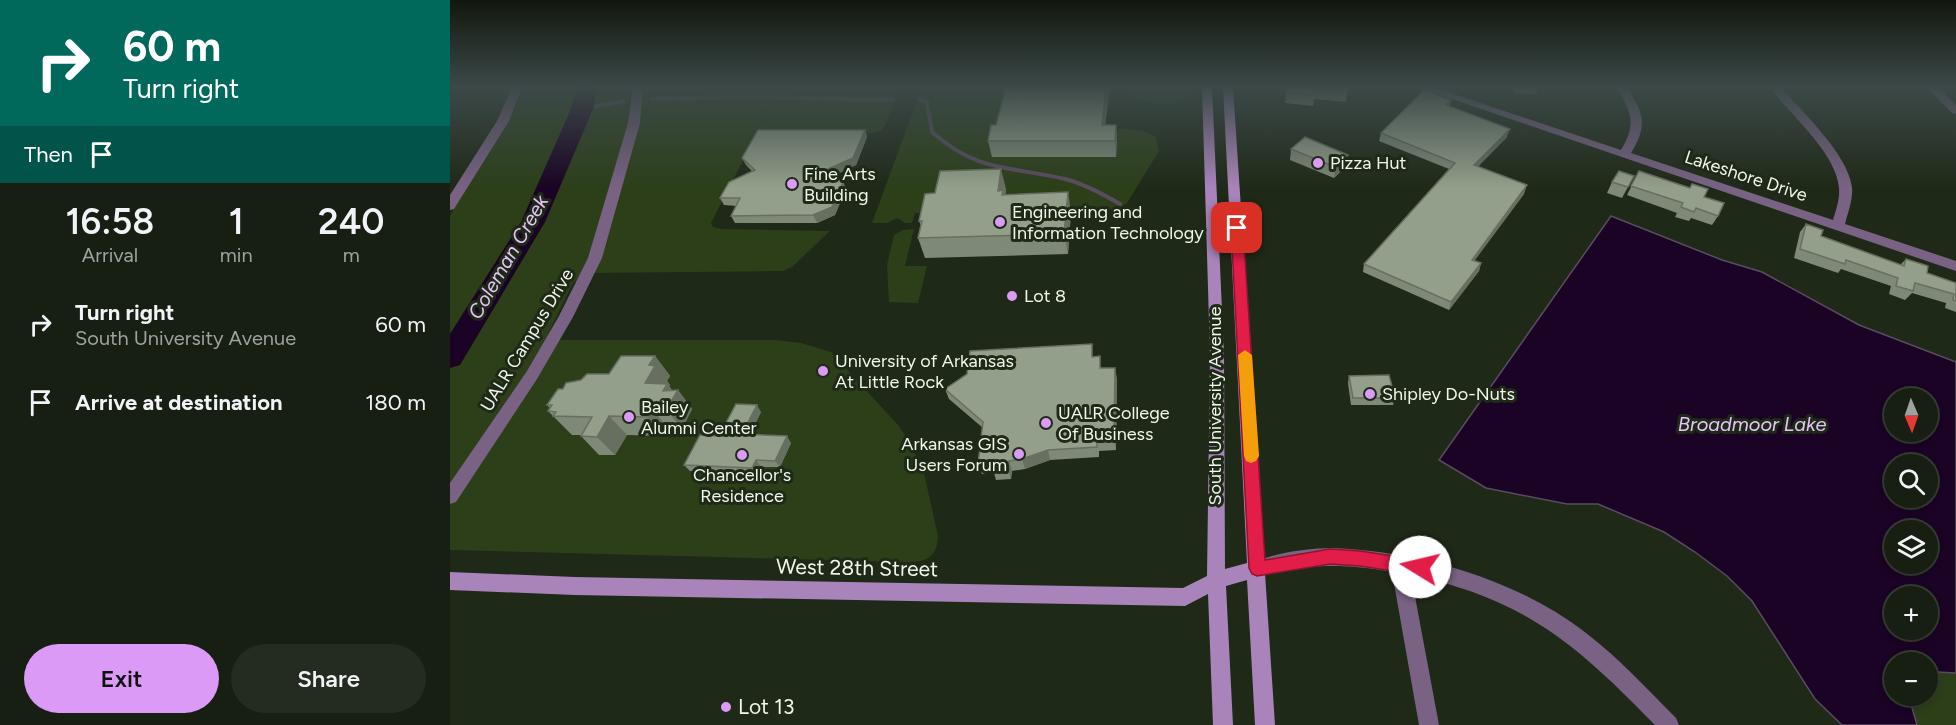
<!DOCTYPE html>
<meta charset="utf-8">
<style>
:root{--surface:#171f12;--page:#242c20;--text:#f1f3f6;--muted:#9ea29f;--line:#363d32;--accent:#da9af6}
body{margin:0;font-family:Figtree,sans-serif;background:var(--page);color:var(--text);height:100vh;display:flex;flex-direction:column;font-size:22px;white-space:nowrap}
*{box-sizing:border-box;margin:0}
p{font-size:20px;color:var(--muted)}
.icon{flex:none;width:33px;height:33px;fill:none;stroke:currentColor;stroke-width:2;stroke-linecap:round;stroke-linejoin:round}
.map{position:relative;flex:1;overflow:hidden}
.panel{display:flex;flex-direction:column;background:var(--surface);width:450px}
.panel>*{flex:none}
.guide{background:#00695c;color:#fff;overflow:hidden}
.needle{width:39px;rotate:178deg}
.tools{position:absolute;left:1434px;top:388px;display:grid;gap:12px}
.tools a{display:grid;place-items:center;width:54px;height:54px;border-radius:50%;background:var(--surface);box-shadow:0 3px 9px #0003,0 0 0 2px var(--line);font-size:30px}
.pin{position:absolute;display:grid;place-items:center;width:51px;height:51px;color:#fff;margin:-26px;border-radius:12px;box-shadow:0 3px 9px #0006}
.me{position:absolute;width:66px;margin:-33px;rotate:279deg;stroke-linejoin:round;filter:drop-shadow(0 0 4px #0008)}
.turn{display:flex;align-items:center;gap:21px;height:126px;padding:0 24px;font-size:27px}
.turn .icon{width:78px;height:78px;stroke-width:2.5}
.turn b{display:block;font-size:42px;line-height:51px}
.then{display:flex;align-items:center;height:57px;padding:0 24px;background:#0003;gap:12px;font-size:22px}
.eta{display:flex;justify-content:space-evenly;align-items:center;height:102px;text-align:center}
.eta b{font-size:36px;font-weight:600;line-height:42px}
.action{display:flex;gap:12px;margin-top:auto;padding:12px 24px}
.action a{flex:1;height:69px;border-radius:36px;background:var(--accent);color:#111;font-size:24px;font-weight:600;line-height:69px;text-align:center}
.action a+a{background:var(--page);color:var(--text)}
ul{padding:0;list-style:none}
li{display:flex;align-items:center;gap:18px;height:78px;padding:0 24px}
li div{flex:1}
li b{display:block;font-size:22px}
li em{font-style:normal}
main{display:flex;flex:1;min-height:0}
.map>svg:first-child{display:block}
</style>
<main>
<section class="panel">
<div class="guide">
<div class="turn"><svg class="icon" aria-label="right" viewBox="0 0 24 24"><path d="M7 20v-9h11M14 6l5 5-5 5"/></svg><div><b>60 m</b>Turn right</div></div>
<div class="then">Then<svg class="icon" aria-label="arrive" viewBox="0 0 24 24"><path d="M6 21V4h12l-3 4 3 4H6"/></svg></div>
</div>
<div class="eta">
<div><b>16:58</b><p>Arrival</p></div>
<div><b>1</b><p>min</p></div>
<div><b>240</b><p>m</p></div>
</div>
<ul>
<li><svg class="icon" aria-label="right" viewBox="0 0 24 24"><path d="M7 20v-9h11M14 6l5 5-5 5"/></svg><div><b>Turn right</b><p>South University Avenue</p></div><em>60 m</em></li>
<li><svg class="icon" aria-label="arrive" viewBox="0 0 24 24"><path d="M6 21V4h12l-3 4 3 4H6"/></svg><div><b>Arrive at destination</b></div><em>180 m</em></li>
</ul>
<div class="action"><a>Exit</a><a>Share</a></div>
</section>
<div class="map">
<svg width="1506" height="725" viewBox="0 0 1506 725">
<rect width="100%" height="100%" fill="#1f2918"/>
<!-- green -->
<g fill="#2c3f19">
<path d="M70 87H449L437 122 431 131 416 134 304 139 261 223 263 227 272 229 380 231 342 267 333 271 143 273 128 278 123 283 98 334 102 339 111 340H323L351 343 381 352 449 426 461 445 474 473 488 536C487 557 477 562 458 562L0 550V216Z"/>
<polygon points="472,87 563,87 666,156 668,129 691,130 706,137 709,151 677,203 669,209 574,214 465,213 462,223 455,223 448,218 437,223 422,223"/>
<path d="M678 87H741C739 111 694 105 679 95Z"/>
<polygon points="464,229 455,266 477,266 468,303 439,302 437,265 444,235 453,230"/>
<polygon points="1506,670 1506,725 1467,725 1460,701 1462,696 1478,696 1478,677 1488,672"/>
</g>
<!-- water -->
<path fill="#1a0324" stroke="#5a4c60" stroke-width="1.5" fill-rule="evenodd" d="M1161 216 1272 260 1312 272 1409 325 1506 362V673L1488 672 1478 677V663H1444V696H1462L1460 701 1467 725H1392L1365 699 1302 601 1277 576 1245 552 1214 532 1148 504H1117L1036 488 989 460ZM1444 399H1478V432H1444ZM1444 465H1478V498H1444ZM1444 531H1478V564H1444ZM1444 597H1478V630H1444Z"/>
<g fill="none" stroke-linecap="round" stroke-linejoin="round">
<!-- stream -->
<g stroke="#5a4c60" stroke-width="4">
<polyline points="201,99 299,97 444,100"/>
<path d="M470 100 477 102 482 132C528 173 560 166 615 179 635 184 653 194 670 204"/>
<polyline points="132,109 174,101"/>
</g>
<!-- river -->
<polygon fill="#1a0324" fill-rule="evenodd" points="127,87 147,87 143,109 95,222 10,365 0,368 0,334 71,222 121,109"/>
<!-- street -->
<g fill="#796284" fill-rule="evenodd">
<polygon points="62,87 72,87 59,121 4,209 0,210 0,195 47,121"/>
<polygon points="183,87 193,87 190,123 152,258 123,317 87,379 6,502 0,504 0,483 77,371 109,316 138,258 178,123"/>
<path d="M967 87H983L1171 150C1187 124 1181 112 1167 87H1177C1194 114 1198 125 1181 153L1383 220C1386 210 1390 199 1389 188 1386 152 1340 115 1320 87H1331C1353 113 1397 153 1402 187 1403 200 1398 212 1395 224L1506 261V271Z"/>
<polygon points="1477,87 1488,87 1506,105 1506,114 1502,113"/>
<path d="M884 548C971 552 1066 579 1136 633 1169 658 1197 689 1226 718L1229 725H1205C1126 644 1075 599 961 575L989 725H969L942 572C890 563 859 564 807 577L801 575 798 569 801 563C826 553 856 548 884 548Z"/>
</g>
<!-- secondary -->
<polygon fill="#a984ba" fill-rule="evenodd" points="752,87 762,87 774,355 775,569 797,563 773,87 783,87 825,725 805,725 797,580 776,586 783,725 763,725 758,594 735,606 125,595 0,590 0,572 125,577 733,588 757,576 760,355"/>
</g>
<!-- wall -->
<g fill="#7e8977">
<polygon points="556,87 660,87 655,125 666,125 667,140 666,157 542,157 538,141 546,125"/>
<polygon points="837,87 898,87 896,102 864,99 863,106 835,103"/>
<polygon points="1062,87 1088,87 1086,94 1064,93"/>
<polygon points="1001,100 999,106 1057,137 1028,166 1074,194 1024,261 1031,263 1029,271 999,310 913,272 914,264 999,169 929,141 931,133"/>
<polygon points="415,130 417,137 406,165 385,175 393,182 396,189 385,215 367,223 285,223 281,216 287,206 274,205 270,198 302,171 296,165 292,158"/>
<polygon points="841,149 896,166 884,178 840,160"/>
<polygon points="1189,171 1254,197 1268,216 1262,225 1241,218 1239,221 1225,217 1227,213 1177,195"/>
<polygon points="1162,182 1178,187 1172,198 1157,193"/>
<polygon points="556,189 555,195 621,212 618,254 475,258 468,238 471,226 469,221"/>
<polygon points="1356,224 1371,236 1450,265 1456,259 1477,273 1506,283 1506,312 1495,308 1496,303 1462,293 1455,300 1439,294 1441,286 1391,269 1388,273 1344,258 1350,232"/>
<polygon points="205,356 220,376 217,381 220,385 219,386 222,390 228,390 242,409 232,429 218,428 213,436 177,435 165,455 149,455 131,436 131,435 122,435 98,411 100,408 97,405 113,389 159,374"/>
<polygon points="644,357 651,368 667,378 666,450 649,451 649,457 600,460 575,469 562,471 561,479 546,480 544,473 532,474 528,464 533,428 499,399 495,389"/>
<polygon points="899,376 945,398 943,405 901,405 898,383"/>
<polygon points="311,412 300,434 341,443 330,467 311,467 307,474 240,471 234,465"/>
</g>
<!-- shaded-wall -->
<g fill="#676f61">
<polygon points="656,87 660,87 653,141 652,125"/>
<polygon points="666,125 667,140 666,157 665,141"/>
<polygon points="1060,129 1057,137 1022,173 1024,165"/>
<polygon points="415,130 417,137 406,165 381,177 378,169"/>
<polygon points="898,155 896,166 884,178 885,167"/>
<polygon points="551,169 556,189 555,197 548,191"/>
<polygon points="393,182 396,189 385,215 367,223 363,215"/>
<polygon points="1077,185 1074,194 1019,268 1022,260"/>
<polygon points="618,192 621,212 618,254 614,234"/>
<polygon points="1031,263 1029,271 999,310 1001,302"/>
<polygon points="205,356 220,376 217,381 220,385 219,386 225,394 228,390 242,409 232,429 195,383 199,365"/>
<polygon points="665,368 667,378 666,450 664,440"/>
<polygon points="307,405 311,412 297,441 292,434"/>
<polygon points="202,409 218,428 213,436 197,417"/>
<polygon points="159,416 177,435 165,455 147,437"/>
<polygon points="337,436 341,443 330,467 325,461"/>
<polygon points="598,450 600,460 575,469 572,459"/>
<polygon points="306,460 311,467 307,474 302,468"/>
<polygon points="559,461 562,471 561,479 558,469"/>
</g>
<!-- building -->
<g fill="#939f8a" stroke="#676f61" stroke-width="1.5">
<polygon points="556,87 656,87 652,125 666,125 665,141 538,141 541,125 546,125"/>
<polygon points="837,87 898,87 898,92 866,88 864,95 836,92"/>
<polygon points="974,90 1001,100 996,105 1060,129 1024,165 1077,185 1022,260 1031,263 1001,302 914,264 1005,163 931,133"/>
<polygon points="308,130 415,130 403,158 378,169 393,182 382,207 363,215 281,216 290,198 270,198 279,182 305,170 292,158"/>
<polygon points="855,137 898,155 885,167 841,149"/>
<polygon points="551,169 548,191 553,190 552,195 618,192 614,234 468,238 472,221 469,221 475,194 485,193 490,171"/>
<polygon points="1169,171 1184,176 1178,187 1162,182"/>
<polygon points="1189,171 1240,188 1242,184 1258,189 1254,197 1274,203 1268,216 1246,208 1244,212 1231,207 1233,203 1181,186"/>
<polygon points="1356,224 1373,230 1371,236 1454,266 1456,259 1478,266 1477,273 1506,283 1506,301 1503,300 1504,294 1465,283 1463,291 1446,286 1448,278 1396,260 1395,264 1350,249"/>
<polygon points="642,344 642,357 650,356 650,368 665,368 664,440 647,441 647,447 598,450 572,459 559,461 558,469 543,470 544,463 528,464 533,422 495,389 517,374 520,351"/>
<polygon points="171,356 205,356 199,365 205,366 195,383 217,384 213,391 228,390 216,410 202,409 197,417 159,416 147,437 131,436 142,417 103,416 106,412 98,411 102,405 97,405 108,389 113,389 116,383 131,380 137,374 159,374"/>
<polygon points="939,375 945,398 903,398 899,376"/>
<polygon points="286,404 307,405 292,434 337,436 325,461 306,460 302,468 234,465 250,435 269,436"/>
</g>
<!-- sky -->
<linearGradient id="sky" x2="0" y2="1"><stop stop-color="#11170d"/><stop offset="0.46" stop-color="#3c4948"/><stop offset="1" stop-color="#3c4948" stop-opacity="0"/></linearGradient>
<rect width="1506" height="188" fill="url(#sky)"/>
<!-- route -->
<polygon fill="#e11d48" stroke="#92132f" stroke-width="1.5" points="787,224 793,228 815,560 880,549 910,551 970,560 976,562 978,567 976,573 970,575 910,566 880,564 807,576 802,574 799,568 781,228"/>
<!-- slow -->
<polygon fill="#f59e0b" points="795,350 802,355 809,456 806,461 801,463 796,461 794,456 788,355"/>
<!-- markers -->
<g fill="#da9af6" stroke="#1f2918" stroke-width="2">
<circle cx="868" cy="163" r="6"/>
<circle cx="342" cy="184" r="6"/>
<circle cx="550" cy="222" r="6"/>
<circle cx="562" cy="296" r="6"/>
<circle cx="373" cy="371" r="6"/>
<circle cx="920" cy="394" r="6"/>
<circle cx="179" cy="417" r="6"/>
<circle cx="596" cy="423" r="6"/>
<circle cx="569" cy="454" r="6"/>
<circle cx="292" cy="455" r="6"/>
<circle cx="276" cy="707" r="6"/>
</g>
<g text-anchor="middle" stroke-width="6" stroke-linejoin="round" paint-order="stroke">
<!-- poi labels -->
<g font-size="18" fill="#eff6eb" stroke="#1f2918" text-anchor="start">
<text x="880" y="169">Pizza Hut</text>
<text x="354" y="180">Fine Arts<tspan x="354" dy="21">Building</tspan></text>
<text x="562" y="218">Engineering and<tspan x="562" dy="21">Information Technology</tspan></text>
<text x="574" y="302">Lot 8</text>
<text x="385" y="367">University of Arkansas<tspan x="385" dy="21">At Little Rock</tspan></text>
<text x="932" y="400">Shipley Do-Nuts</text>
<text x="191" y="413">Bailey<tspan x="191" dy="21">Alumni Center</tspan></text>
<text x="608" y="419">UALR College<tspan x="608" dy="21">Of Business</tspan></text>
<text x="557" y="450" text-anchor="end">Arkansas GIS<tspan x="557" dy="21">Users Forum</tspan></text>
<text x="292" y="481" text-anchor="middle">Chancellor's<tspan x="292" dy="21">Residence</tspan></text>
</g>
<!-- street labels -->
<g font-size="18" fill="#eff6eb" stroke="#1f2918">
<text transform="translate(1296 176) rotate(18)" y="6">Lakeshore Drive</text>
<text transform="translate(77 340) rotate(-59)" y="6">UALR Campus Drive</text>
<text transform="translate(765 406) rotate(-90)" y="6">South University Avenue</text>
</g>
<!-- water labels -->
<g font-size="20" font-style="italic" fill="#e7c3f8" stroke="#1f2918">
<text transform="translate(58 257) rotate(-60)" y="7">Coleman Creek</text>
<text x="1302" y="431">Broadmoor Lake</text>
</g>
<!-- near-street labels -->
<g font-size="21" fill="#eff6eb" stroke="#1f2918">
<text transform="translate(407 568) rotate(1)" y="7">West 28th Street</text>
</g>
<!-- near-poi labels -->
<g font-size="21" fill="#eff6eb" stroke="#1f2918" text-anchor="start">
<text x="288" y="714">Lot 13</text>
</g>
</g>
</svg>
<div class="tools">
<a><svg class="needle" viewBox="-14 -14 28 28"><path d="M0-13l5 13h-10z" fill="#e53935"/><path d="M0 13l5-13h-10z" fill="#9ea29f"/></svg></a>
<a><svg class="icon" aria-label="search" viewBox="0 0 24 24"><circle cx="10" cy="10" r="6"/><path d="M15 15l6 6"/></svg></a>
<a><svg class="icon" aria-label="layers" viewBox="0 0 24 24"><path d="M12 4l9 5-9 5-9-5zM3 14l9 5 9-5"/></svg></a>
<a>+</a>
<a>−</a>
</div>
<div class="pin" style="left:787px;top:228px;background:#d93025"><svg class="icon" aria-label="arrive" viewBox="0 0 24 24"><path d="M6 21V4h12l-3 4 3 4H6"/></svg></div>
<svg class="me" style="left:970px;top:567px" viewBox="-20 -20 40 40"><circle r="19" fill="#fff"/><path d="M0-13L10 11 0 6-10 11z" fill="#e11d48"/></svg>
</div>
</main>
